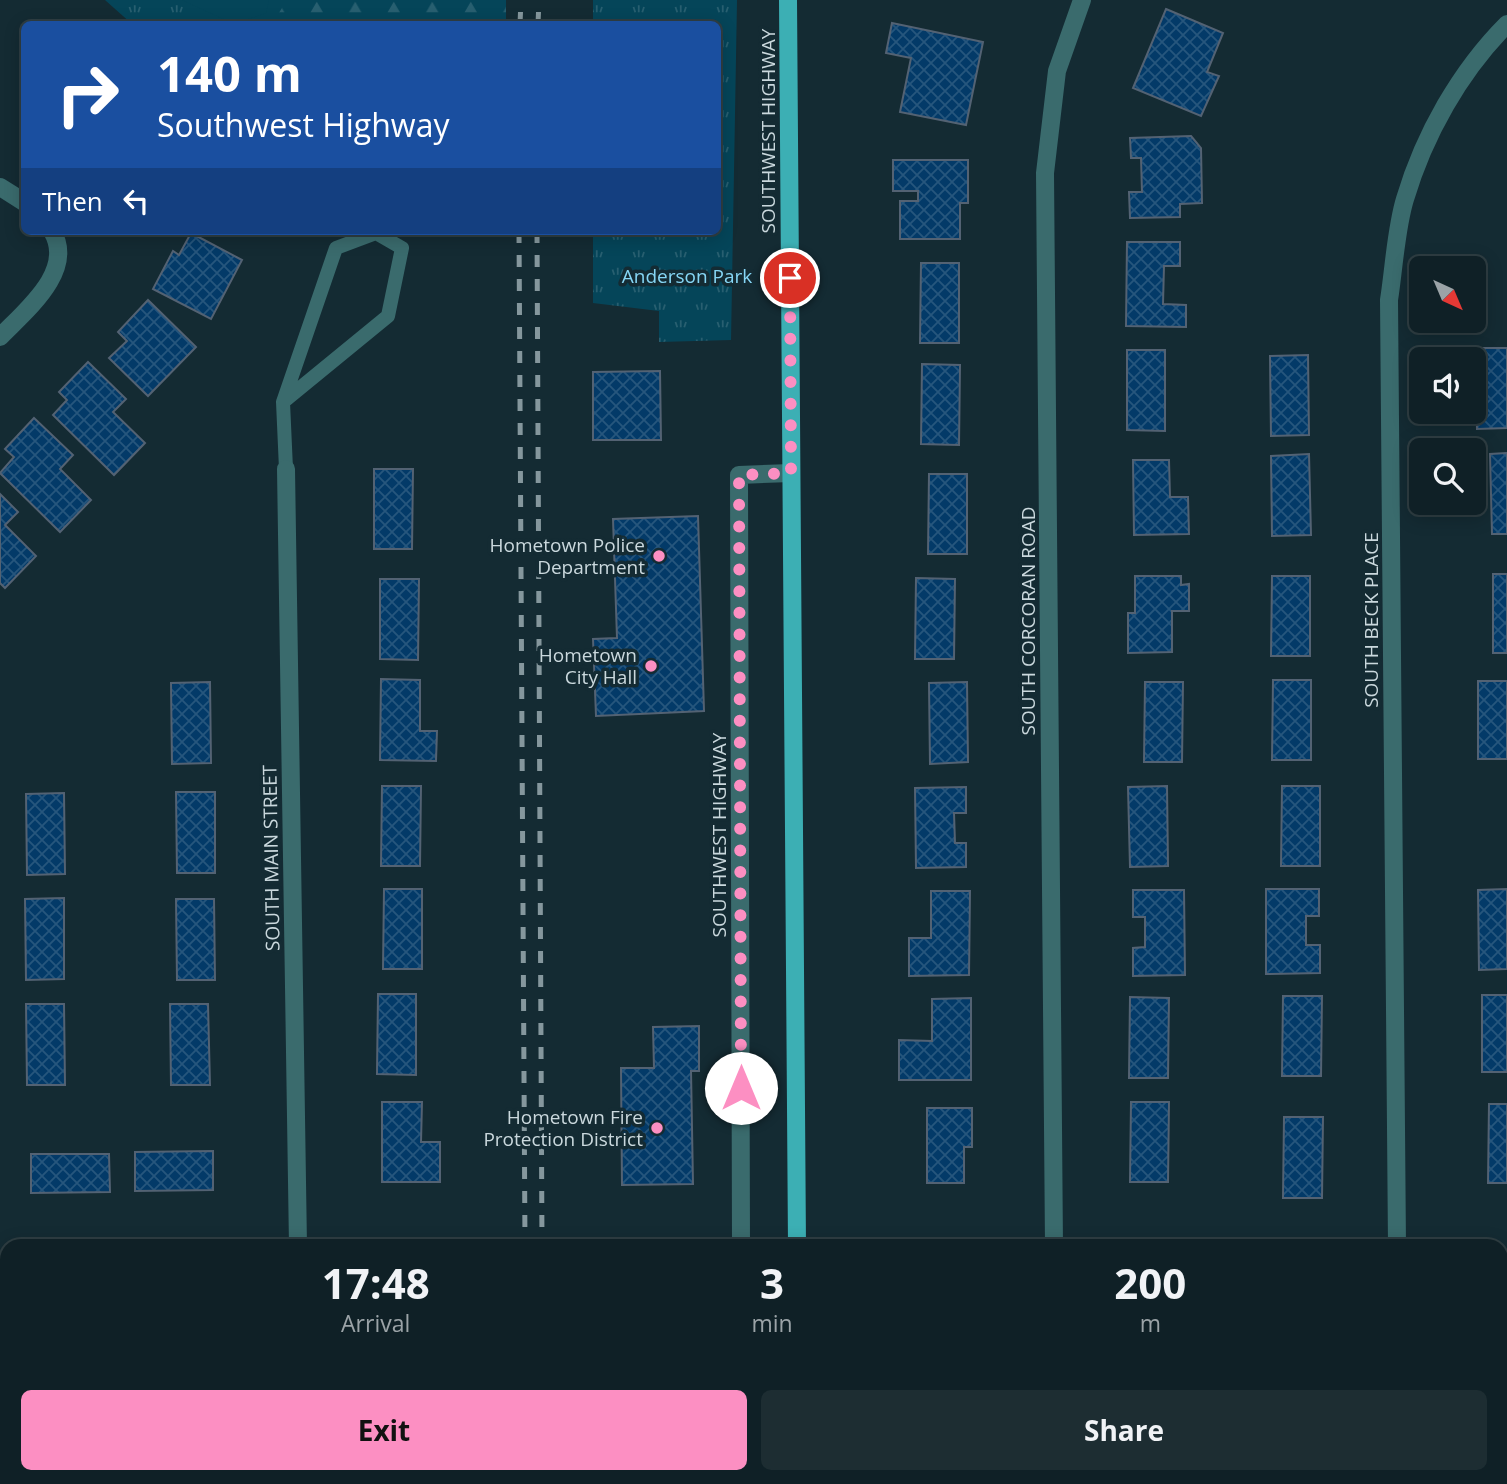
<!DOCTYPE html>
<style>
:root{--surface:#0f2026;--page:#1d2d32;--text:#f1f3f6;--muted:#9ba3a7;--line:#2f3e43;--accent:#fc8fc2}
body{margin:0;font-family:"Open Sans",sans-serif;background:var(--page);color:var(--text);height:100vh;display:flex;flex-direction:column;font-size:26px;white-space:nowrap}
*{box-sizing:border-box;margin:0}
p{font-size:23px;color:var(--muted)}
.icon{flex:none;width:38px;height:38px;fill:none;stroke:currentColor;stroke-width:2;stroke-linecap:round;stroke-linejoin:round}
.map{position:relative;flex:1;overflow:hidden}
.drawer{position:absolute;left:0px;top:1239px;width:1508px;height:245px;display:flex;flex-direction:column;background:var(--surface);border-radius:21px 21px 0 0;box-shadow:0 4px 18px #0003,0 0 0 2px var(--line)}
.drawer>*{flex:none}
.hud{position:absolute;left:21px;top:21px;width:700px;height:214px;border-radius:10px;box-shadow:0 4px 18px #0003,0 0 0 2px var(--line);background:#1a4fa0;color:#fff;overflow:hidden}
.needle{width:46px;rotate:136deg}
.fabs{position:absolute;left:1409px;top:256px;display:grid;gap:14px}
.fabs a{display:grid;place-items:center;width:77px;height:77px;border-radius:10px;background:var(--surface);box-shadow:0 4px 18px #0003,0 0 0 2px var(--line);font-size:35px}
.pin{position:absolute;display:grid;place-items:center;width:60px;height:60px;color:#fff;margin:-30px;border:4px solid #fff;border-radius:50%;box-shadow:0 2px 7px #0007}
.me{position:absolute;width:77px;margin:-38px;rotate:0deg;stroke-linejoin:round;filter:drop-shadow(0 0 5px #0008)}
.turn{display:flex;align-items:center;gap:24px;height:147px;padding:0 21px;font-size:32px}
.turn .icon{width:91px;height:91px;stroke-width:2.5}
.turn b{display:block;font-size:49px;line-height:60px}
.then{display:flex;align-items:center;height:66px;padding:0 21px;background:#0003;gap:14px;font-size:26px}
.eta{display:flex;justify-content:space-evenly;align-items:center;height:119px;text-align:center}
.eta b{font-size:42px;font-weight:700;line-height:49px}
.action{display:flex;gap:14px;margin-top:auto;padding:14px 21px}
.action a{flex:1;height:80px;border-radius:10px;background:var(--accent);color:#111;font-size:28px;font-weight:700;line-height:80px;text-align:center}
.action a+a{background:var(--page);color:var(--text)}
.map>svg:first-child{display:block}
</style>
<div class="map">
<svg width="1507" height="1484" viewBox="0 0 1507 1484">
<defs>
<pattern id="grass-tufts" width="24" height="20" patternUnits="userSpaceOnUse" patternTransform="scale(1.75)"><rect width="24" height="20" fill="#054559"/><path d="M3 7l-1-3M5 7V3M7 7l1-3M15 17l-1-3M17 17v-4M19 17l1-3" fill="none" stroke="#285f70"/></pattern>
<pattern id="forest-firs" width="22" height="20" patternUnits="userSpaceOnUse" patternTransform="scale(1.75)"><rect width="22" height="20" fill="#054559"/><path d="M5 1l3.5 6h-7zM16 11l3.5 6h-7z" fill="#285f70"/></pattern>
<pattern id="building-cross-hatch" width="8" height="8" patternUnits="userSpaceOnUse" patternTransform="scale(1.75)"><rect width="8" height="8" fill="#033a68"/><path d="M0 0l8 8M0 8l8-8" fill="none" stroke="#26567d"/></pattern>
</defs>
<rect width="100%" height="100%" fill="#142b33"/>
<!-- grass -->
<g fill="url(#grass-tufts)">
<polygon points="105,0 506,0 506,24 132,24"/>
<polygon points="593,0 737,0 731,340 659,342 659,311 593,303 593,231 718,231 718,24 593,24"/>
</g>
<!-- forest -->
<polygon fill="url(#forest-firs)" points="287,0 506,0 506,24 272,24"/>
<!-- pitch -->
<polygon fill="#054559" points="182,0 269,0 266,13 234,24"/>
<!-- building -->
<g fill="url(#building-cross-hatch)" stroke="#536273" stroke-width="2">
<polygon points="1166,9 1223,33 1207,72 1219,76 1201,116 1133,88"/>
<polygon points="892,23 983,42 966,125 900,112 911,58 886,53"/>
<polygon points="1191,136 1201,148 1202,203 1180,204 1180,217 1130,218 1129,192 1142,192 1141,158 1131,158 1130,138"/>
<polygon points="893,160 968,160 968,203 960,203 960,239 900,239 900,201 918,201 918,191 893,191"/>
<polygon points="191,233 242,260 211,319 153,289 173,251 179,255"/>
<polygon points="1127,242 1180,242 1180,266 1164,266 1163,304 1186,305 1186,327 1126,326"/>
<polygon points="921,263 959,263 959,343 920,343"/>
<polygon points="148,300 196,347 148,396 109,358 127,341 118,332"/>
<polygon points="1475,348 1507,348 1507,428 1477,429"/>
<polygon points="1127,350 1165,350 1165,431 1127,430"/>
<polygon points="1308,355 1309,435 1271,436 1270,356"/>
<polygon points="88,362 126,399 113,412 145,443 114,475 53,415 67,400 59,392"/>
<polygon points="922,364 960,365 959,445 921,444"/>
<polygon points="660,371 661,440 593,440 593,372"/>
<polygon points="34,418 73,455 60,469 91,500 60,532 0,473 14,457 5,449"/>
<polygon points="1507,453 1507,534 1492,534 1490,454"/>
<polygon points="1309,454 1311,535 1272,536 1271,456"/>
<polygon points="1133,460 1169,460 1170,497 1188,497 1189,534 1134,535"/>
<polygon points="374,469 413,469 412,549 374,549"/>
<polygon points="929,474 967,474 967,554 928,554"/>
<polygon points="0,494 18,512 5,525 36,556 5,588 0,583"/>
<polygon points="698,516 704,711 596,716 593,639 617,638 613,519"/>
<rect x="1493" y="574" width="14" height="79"/>
<polygon points="1135,576 1181,576 1181,585 1189,584 1189,611 1172,611 1172,652 1128,653 1128,613 1135,613"/>
<polygon points="1272,576 1310,576 1310,656 1271,656"/>
<polygon points="916,578 955,579 954,659 915,659"/>
<polygon points="380,579 419,579 418,660 380,659"/>
<polygon points="381,679 420,680 420,731 437,731 436,761 380,760"/>
<polygon points="1273,680 1311,680 1311,760 1272,760"/>
<rect x="1478" y="681" width="29" height="78"/>
<polygon points="210,682 211,763 172,764 171,683"/>
<polygon points="967,682 968,762 930,764 929,683"/>
<polygon points="1145,682 1183,682 1182,762 1144,762"/>
<polygon points="382,786 421,786 420,866 381,866"/>
<polygon points="1167,786 1168,866 1130,867 1128,787"/>
<polygon points="1282,786 1320,786 1320,866 1281,866"/>
<polygon points="966,787 966,813 954,813 955,843 966,843 966,867 916,868 915,788"/>
<polygon points="176,792 215,792 215,873 177,873"/>
<polygon points="64,793 65,874 27,875 26,794"/>
<polygon points="384,889 422,889 422,969 383,969"/>
<polygon points="1266,889 1319,889 1319,916 1306,916 1306,945 1320,945 1320,973 1266,974"/>
<polygon points="1507,889 1507,969 1479,970 1478,890"/>
<polygon points="1133,890 1184,890 1185,975 1133,976 1133,948 1145,947 1145,917 1133,917"/>
<polygon points="931,891 970,891 969,975 909,976 909,938 931,938"/>
<polygon points="64,898 64,979 26,980 25,899"/>
<polygon points="176,899 214,899 215,980 177,980"/>
<polygon points="378,994 416,994 416,1075 377,1074"/>
<rect x="1482" y="995" width="25" height="77"/>
<polygon points="1283,996 1322,996 1321,1076 1282,1076"/>
<polygon points="1130,997 1169,998 1168,1078 1129,1078"/>
<polygon points="971,998 971,1080 899,1080 899,1040 932,1041 932,999"/>
<polygon points="26,1004 64,1004 65,1085 27,1085"/>
<polygon points="170,1004 208,1004 210,1085 171,1085"/>
<polygon points="699,1026 699,1071 691,1071 693,1184 622,1185 621,1068 654,1068 653,1027"/>
<polygon points="382,1102 422,1102 421,1142 440,1142 440,1182 382,1182"/>
<polygon points="1131,1102 1169,1102 1168,1182 1130,1182"/>
<polygon points="1489,1104 1507,1104 1507,1183 1488,1183"/>
<polygon points="927,1108 972,1108 972,1147 964,1147 964,1183 927,1183"/>
<polygon points="1284,1117 1323,1117 1322,1198 1283,1198"/>
<polygon points="213,1151 213,1190 135,1191 135,1152"/>
<polygon points="31,1154 109,1154 110,1192 31,1193"/>
<rect x="1502" y="1340" width="5" height="78"/>
<polygon points="1502,1443 1507,1443 1507,1484 1485,1484 1485,1477 1502,1477"/>
<rect x="394" y="1477" width="39" height="7"/>
<rect x="646" y="1477" width="45" height="7"/>
<rect x="936" y="1477" width="38" height="7"/>
<rect x="1134" y="1477" width="38" height="7"/>
<rect x="1285" y="1477" width="38" height="7"/>
</g>
<g fill="none" stroke-linecap="round" stroke-linejoin="round">
<!-- lane -->
<polyline stroke="#3a6b6d" stroke-width="14" points="283,402 336,248 376,233 402,248 388,316 283,402 286,469"/>
<!-- street -->
<g stroke="#3a6b6d" stroke-width="18">
<polyline points="0,187 24,202"/>
<path d="M0 337C25 311 76 271 52 231"/>
<polyline points="286,469 298,1246"/>
<polyline points="741,1246 739,475 791,473"/>
<polyline points="1054,1246 1045,173 1057,71 1082,0"/>
<path d="M1397 1246 1389 300C1394 268 1396 228 1405 199 1424 135 1460 71 1507 24"/>
<polyline points="1502,1261 1507,1261"/>
<polyline points="0,1272 7,1272"/>
<polyline points="742,1477 742,1484"/>
<polyline points="1054,1477 1054,1484"/>
<polyline points="1401,1477 1401,1484"/>
<polyline points="299,1484 299,1477"/>
</g>
<!-- primary -->
<g stroke="#3cafb4" stroke-width="18">
<polyline points="788,0 797,1246"/>
<polyline points="797,1477 797,1484"/>
</g>
<!-- rail -->
<g stroke="#85979d" stroke-width="5" stroke-dasharray="12 12" stroke-linecap="butt">
<polyline points="520,24 521,0"/>
<polyline points="538,24 539,0"/>
<polyline points="519,231 525,1246"/>
<polyline points="537,231 542,1246"/>
<polyline points="526,1477 526,1484"/>
<polyline points="544,1477 544,1484"/>
</g>
</g>
<g fill="none" stroke-linecap="round" stroke-linejoin="round">
<!-- route -->
<polyline stroke="#fc8fc2" stroke-width="12" stroke-dasharray="0 21.6" points="741,1088 739,475 791,473 790,278"/>
</g>
<!-- markers -->
<g fill="#fc8fc2" stroke="#142b33" stroke-width="2.5">
<circle cx="659" cy="556" r="7"/>
<circle cx="651" cy="666" r="7"/>
<circle cx="657" cy="1128" r="7"/>
</g>
<g text-anchor="middle" stroke-width="7" stroke-linejoin="round" paint-order="stroke">
<!-- street labels -->
<g font-size="19" fill="#cad8dd" stroke="#142b33">
<text transform="translate(768 131) rotate(-90)" y="7">SOUTHWEST HIGHWAY</text>
<text transform="translate(1371 620) rotate(-90)" y="7">SOUTH BECK PLACE</text>
<text transform="translate(1028 621) rotate(-90)" y="7">SOUTH CORCORAN ROAD</text>
<text transform="translate(719 835) rotate(-90)" y="7">SOUTHWEST HIGHWAY</text>
<text transform="translate(271 858) rotate(-91)" y="7">SOUTH MAIN STREET</text>
</g>
<!-- park labels -->
<g font-size="19" fill="#86d6f5" stroke="#142b33">
<text x="687" y="283">Anderson Park</text>
</g>
<!-- poi labels -->
<g font-size="19" fill="#cad8dd" stroke="#142b33" text-anchor="end">
<text x="645" y="552">Hometown Police<tspan x="645" dy="22">Department</tspan></text>
<text x="637" y="662">Hometown<tspan x="637" dy="22">City Hall</tspan></text>
<text x="643" y="1124">Hometown Fire<tspan x="643" dy="22">Protection District</tspan></text>
</g>
</g>
</svg>
<div class="fabs">
<a><svg class="needle" viewBox="-14 -14 28 28"><path d="M0-13l5 13h-10z" fill="#e53935"/><path d="M0 13l5-13h-10z" fill="#9ba3a7"/></svg></a>
<a><svg class="icon" aria-label="sound" viewBox="0 0 24 24"><path d="M4 9h4l5-4v14l-5-4H4zM17 9q2 3 0 6"/></svg></a>
<a><svg class="icon" aria-label="search" viewBox="0 0 24 24"><circle cx="10" cy="10" r="6"/><path d="M15 15l6 6"/></svg></a>
</div>
<div class="pin" style="left:790px;top:278px;background:#d93025"><svg class="icon" aria-label="arrive" viewBox="0 0 24 24"><path d="M6 21V4h12l-3 4 3 4H6"/></svg></div>
<svg class="me" style="left:741px;top:1088px" viewBox="-20 -20 40 40"><circle r="19" fill="#fff"/><path d="M0-13L10 11 0 6-10 11z" fill="#fc8fc2"/></svg>
<div class="hud">
<div class="turn"><svg class="icon" aria-label="right" viewBox="0 0 24 24"><path d="M7 20v-9h11M14 6l5 5-5 5"/></svg><div><b>140 m</b>Southwest Highway</div></div>
<div class="then">Then<svg class="icon" aria-label="left" viewBox="0 0 24 24"><path d="M17 20v-9H6M10 6l-5 5 5 5"/></svg></div>
</div>
<section class="drawer">
<div class="eta">
<div><b>17:48</b><p>Arrival</p></div>
<div><b>3</b><p>min</p></div>
<div><b>200</b><p>m</p></div>
</div>
<div class="action"><a>Exit</a><a>Share</a></div>
</section>
</div>
